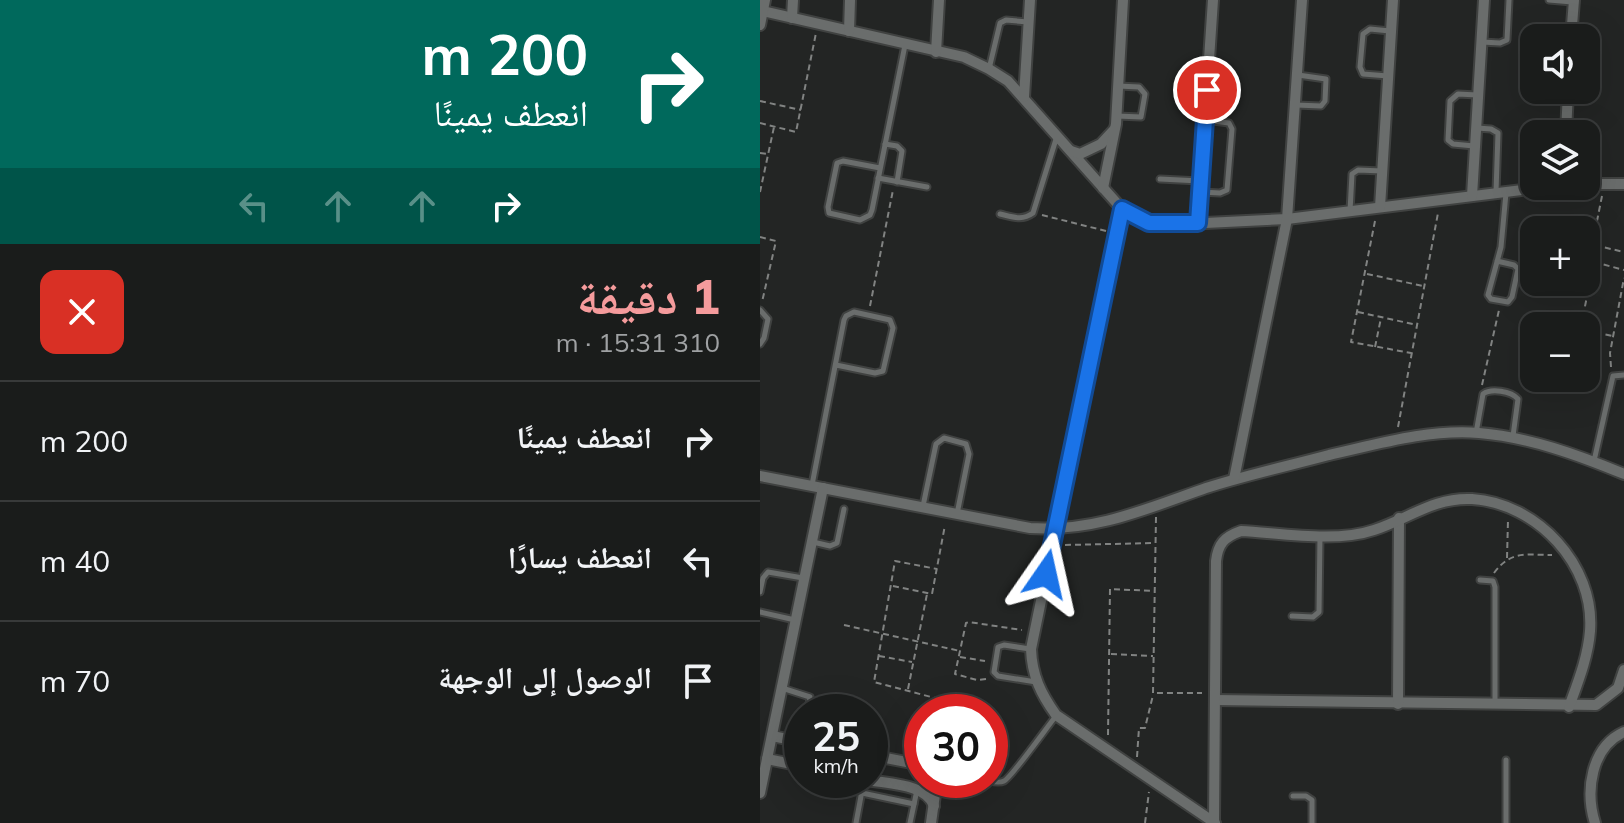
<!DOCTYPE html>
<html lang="ar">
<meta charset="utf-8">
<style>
:root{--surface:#1a1c1b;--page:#272928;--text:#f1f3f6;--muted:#9fa1a3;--line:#383a3a;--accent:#f59b9c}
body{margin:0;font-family:Mulish,"Noto Naskh Arabic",sans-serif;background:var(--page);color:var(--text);direction:rtl;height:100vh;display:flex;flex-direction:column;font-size:30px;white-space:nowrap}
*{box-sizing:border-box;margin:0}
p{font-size:26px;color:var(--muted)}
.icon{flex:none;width:44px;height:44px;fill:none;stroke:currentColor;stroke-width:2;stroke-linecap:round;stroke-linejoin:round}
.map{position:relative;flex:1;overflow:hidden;direction:ltr}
.details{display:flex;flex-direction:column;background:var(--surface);width:760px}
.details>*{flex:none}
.hud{background:#00695c;color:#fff;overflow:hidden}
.tools{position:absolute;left:760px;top:24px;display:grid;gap:16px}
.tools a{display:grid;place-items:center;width:80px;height:80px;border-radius:16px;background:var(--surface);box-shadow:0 8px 32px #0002,0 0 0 2px var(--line);font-size:40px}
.speed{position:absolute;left:24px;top:694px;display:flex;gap:16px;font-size:40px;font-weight:700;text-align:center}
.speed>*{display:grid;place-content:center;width:104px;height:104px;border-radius:50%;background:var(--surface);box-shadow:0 8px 32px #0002,0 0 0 2px var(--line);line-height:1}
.speed small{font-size:20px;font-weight:400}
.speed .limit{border:12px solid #d22;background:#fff;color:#111}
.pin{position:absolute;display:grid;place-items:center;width:68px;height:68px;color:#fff;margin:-34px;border:4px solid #fff;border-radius:50%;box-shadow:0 2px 8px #0007}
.me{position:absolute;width:88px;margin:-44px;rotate:11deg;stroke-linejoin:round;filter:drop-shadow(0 0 6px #0008)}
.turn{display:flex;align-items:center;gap:28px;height:168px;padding:0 40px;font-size:36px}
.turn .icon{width:104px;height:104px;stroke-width:2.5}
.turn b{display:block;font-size:56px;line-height:68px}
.lanes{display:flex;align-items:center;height:76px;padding:0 40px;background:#0003;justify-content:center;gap:40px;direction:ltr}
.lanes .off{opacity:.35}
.round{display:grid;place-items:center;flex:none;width:84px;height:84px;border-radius:16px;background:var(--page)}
.headline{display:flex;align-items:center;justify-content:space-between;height:136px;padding:0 40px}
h1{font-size:48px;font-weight:800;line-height:60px;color:var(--accent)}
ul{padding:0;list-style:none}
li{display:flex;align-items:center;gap:24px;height:120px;padding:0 40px;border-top:2px solid var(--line)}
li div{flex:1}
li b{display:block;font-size:30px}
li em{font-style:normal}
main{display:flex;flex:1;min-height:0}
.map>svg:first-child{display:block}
</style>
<main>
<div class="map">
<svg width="864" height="823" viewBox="0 0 864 823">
<rect width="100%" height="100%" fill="#232524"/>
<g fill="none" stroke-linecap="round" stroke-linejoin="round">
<!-- service casing -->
<g stroke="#404241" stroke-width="9">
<g id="service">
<polyline points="789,0 812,2"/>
<polyline points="722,42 740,43 747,40 749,0"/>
<polyline points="229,69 240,23 246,20 268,22"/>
<polyline points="628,76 603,74 600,67 603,34 610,29 630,31"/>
<polyline points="536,105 561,106 565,101 566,79 538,75"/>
<polyline points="357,116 381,117 385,94 379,87 358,86"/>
<polyline points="717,128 731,129 738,133 736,192"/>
<polyline points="125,144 137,146 142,151 137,182"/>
<polyline points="714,146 693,144 688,140 690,101 698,94 717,95"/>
<polyline points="120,168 83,161 77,163 68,207 69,213 100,220 110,215 112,210 145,45"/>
<polyline points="118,178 167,187"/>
<polyline points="400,179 440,181"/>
<polyline points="441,192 460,193 467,190 472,129 469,123 445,120"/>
<polyline points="590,211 592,174 598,170 622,171"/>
<path d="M240 214C253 217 262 221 273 213L297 136"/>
<polyline points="737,261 754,265 758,269 752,297 748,302 731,299 728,295 741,247 746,193"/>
<polyline points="0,310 8,319 4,338 0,344"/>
<path d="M716 433 723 394C731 388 751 391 758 399L753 436"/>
<polyline points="834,461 853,376 864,375"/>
<polyline points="52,485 84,320 86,316 94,312 130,320 133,328 123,371 115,373 76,365"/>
<polyline points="163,506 176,444 184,438 206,444 209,454 197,514"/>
<polyline points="53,542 70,546 77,543 84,509"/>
<polyline points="720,580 733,581 735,587 735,704"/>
<polyline points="0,592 3,578 8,572 43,578"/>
<polyline points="0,612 35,620"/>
<polyline points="532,616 553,617 559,612 560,536"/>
<polyline points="270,649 244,645 238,647 234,672 238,676 276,682"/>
<polyline points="22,688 50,697 48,712"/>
<polyline points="746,760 746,823"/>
<path d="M225 780C231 781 238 784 244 781 251 778 287 727 296 716"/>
<polyline points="102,793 154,804"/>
<polyline points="533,796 546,796 552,800 552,823"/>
<polyline points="96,823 104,780"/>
<polyline points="150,823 157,790"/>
</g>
</g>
<!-- minor casing -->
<g stroke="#404241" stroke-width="14">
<g id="minor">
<polyline points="3,11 204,57 229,69 248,81 362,209 389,223 404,225 527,219 795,186"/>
<polyline points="32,18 33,0"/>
<polyline points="0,25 5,0"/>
<polyline points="89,31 90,0"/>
<polyline points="811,38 814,0"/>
<polyline points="176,52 179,0"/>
<polyline points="264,97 270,0"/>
<polyline points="806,134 808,90"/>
<polyline points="311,151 320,154 341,144 354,130"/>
<polyline points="826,184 864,184"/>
<polyline points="343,188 356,124 363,0"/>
<polyline points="712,196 724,0"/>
<polyline points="620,207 633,0"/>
<path d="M362 209 271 649C272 676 281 694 296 715L455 823"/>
<polyline points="438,223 453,0"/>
<path d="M0 476 270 528C335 532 386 509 446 488 486 475 528 466 569 455 618 444 668 429 719 433 769 437 818 455 864 474"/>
<polyline points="474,479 527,219 542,0"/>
<polyline points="455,700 836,705 858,688 864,670"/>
<polyline points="638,704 639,518"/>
<polyline points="12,736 42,742"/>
<polyline points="110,755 162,765"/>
<polyline points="7,759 42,766"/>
<path d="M108 780C129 784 167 784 174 806"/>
<polyline points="0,793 63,488"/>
<path d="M454 822 456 561C458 544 464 537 481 531 520 533 576 543 614 530 648 519 674 497 712 499 777 503 835 565 830 631 828 657 818 682 809 707"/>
<polyline points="171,823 177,780"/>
<path d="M835 823C825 791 831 747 864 732"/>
</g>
</g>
<!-- path -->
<g stroke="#818382" stroke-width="2" stroke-dasharray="6 4" stroke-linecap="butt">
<polyline points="0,101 41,110"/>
<polyline points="0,123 36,132 56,33"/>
<polyline points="0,153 7,154"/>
<polyline points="0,192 14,127"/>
<polyline points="842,196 833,241 838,246 864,252"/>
<polyline points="282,215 346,231"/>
<polyline points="615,221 591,342 651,353"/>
<polyline points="0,237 16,241 2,302"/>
<polyline points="834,262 864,270"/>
<polyline points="607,274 663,286"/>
<polyline points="110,306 133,190"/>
<polyline points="598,312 657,325"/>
<polyline points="821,326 837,247"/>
<polyline points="826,330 852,336"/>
<polyline points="615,347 621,318"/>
<polyline points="851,367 850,353 864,278"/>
<polyline points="722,385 739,310"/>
<polyline points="638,427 678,213"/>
<polyline points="396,517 393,693 442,693"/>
<polyline points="305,545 394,543"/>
<polyline points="747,558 748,520"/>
<path d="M734 573C751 550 766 555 792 555"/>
<polyline points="133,586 172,594 185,525"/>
<polyline points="84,625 200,651"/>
<polyline points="351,654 393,656"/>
<polyline points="119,656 152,662"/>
<polyline points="200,657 225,661"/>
<polyline points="226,679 217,680 195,674 206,623 209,622 262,630"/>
<polyline points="148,689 167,594"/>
<polyline points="175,712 177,702 175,698 114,682 135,561 177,569"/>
<polyline points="348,735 350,589 394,591"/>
<polyline points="377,757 379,728 385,728 393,695"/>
<polyline points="385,823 389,792"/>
</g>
<!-- service -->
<use href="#service" stroke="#6a6d6c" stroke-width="5"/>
<!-- minor -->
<use href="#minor" stroke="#6a6d6c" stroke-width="10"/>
</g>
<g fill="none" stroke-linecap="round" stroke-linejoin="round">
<!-- route casing -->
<g stroke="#114b97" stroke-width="20">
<polyline id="route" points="286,574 362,209 389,223 438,223 447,90"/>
</g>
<!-- route -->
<use href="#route" stroke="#1a73e8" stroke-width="14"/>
</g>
</svg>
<div class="tools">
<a><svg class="icon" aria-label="sound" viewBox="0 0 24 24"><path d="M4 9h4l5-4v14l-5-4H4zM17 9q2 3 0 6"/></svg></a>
<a><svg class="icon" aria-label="layers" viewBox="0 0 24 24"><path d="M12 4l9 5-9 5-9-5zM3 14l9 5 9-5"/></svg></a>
<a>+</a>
<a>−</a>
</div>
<div class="speed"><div>25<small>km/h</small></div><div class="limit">30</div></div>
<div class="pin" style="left:447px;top:90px;background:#d93025"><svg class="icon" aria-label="arrive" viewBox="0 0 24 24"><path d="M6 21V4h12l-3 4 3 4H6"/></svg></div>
<svg class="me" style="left:286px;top:574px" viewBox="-20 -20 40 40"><path d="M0-17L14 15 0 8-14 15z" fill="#1a73e8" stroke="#fff" stroke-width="4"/></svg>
</div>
<section class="details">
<div class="hud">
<div class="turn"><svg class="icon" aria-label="right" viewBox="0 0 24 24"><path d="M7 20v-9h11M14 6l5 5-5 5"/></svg><div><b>200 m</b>انعطف يمينًا</div></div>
<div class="lanes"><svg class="icon off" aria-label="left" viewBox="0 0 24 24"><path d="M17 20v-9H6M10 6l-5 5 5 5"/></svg><svg class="icon off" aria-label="ahead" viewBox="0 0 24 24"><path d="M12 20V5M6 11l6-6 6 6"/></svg><svg class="icon off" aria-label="ahead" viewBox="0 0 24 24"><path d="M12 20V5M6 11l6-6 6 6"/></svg><svg class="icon" aria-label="right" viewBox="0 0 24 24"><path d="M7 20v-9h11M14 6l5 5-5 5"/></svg></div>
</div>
<div class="headline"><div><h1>1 دقيقة</h1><p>310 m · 15:31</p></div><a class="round" style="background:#d93025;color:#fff"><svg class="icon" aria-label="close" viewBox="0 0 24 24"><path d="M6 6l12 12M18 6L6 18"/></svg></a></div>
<ul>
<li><svg class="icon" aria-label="right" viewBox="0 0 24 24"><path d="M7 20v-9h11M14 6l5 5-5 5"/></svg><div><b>انعطف يمينًا</b></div><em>200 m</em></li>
<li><svg class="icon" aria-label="left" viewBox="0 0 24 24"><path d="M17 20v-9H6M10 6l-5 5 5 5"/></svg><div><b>انعطف يسارًا</b></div><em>40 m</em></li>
<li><svg class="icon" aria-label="arrive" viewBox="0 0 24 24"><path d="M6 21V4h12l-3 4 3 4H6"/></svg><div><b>الوصول إلى الوجهة</b></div><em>70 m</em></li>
</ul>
</section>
</main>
